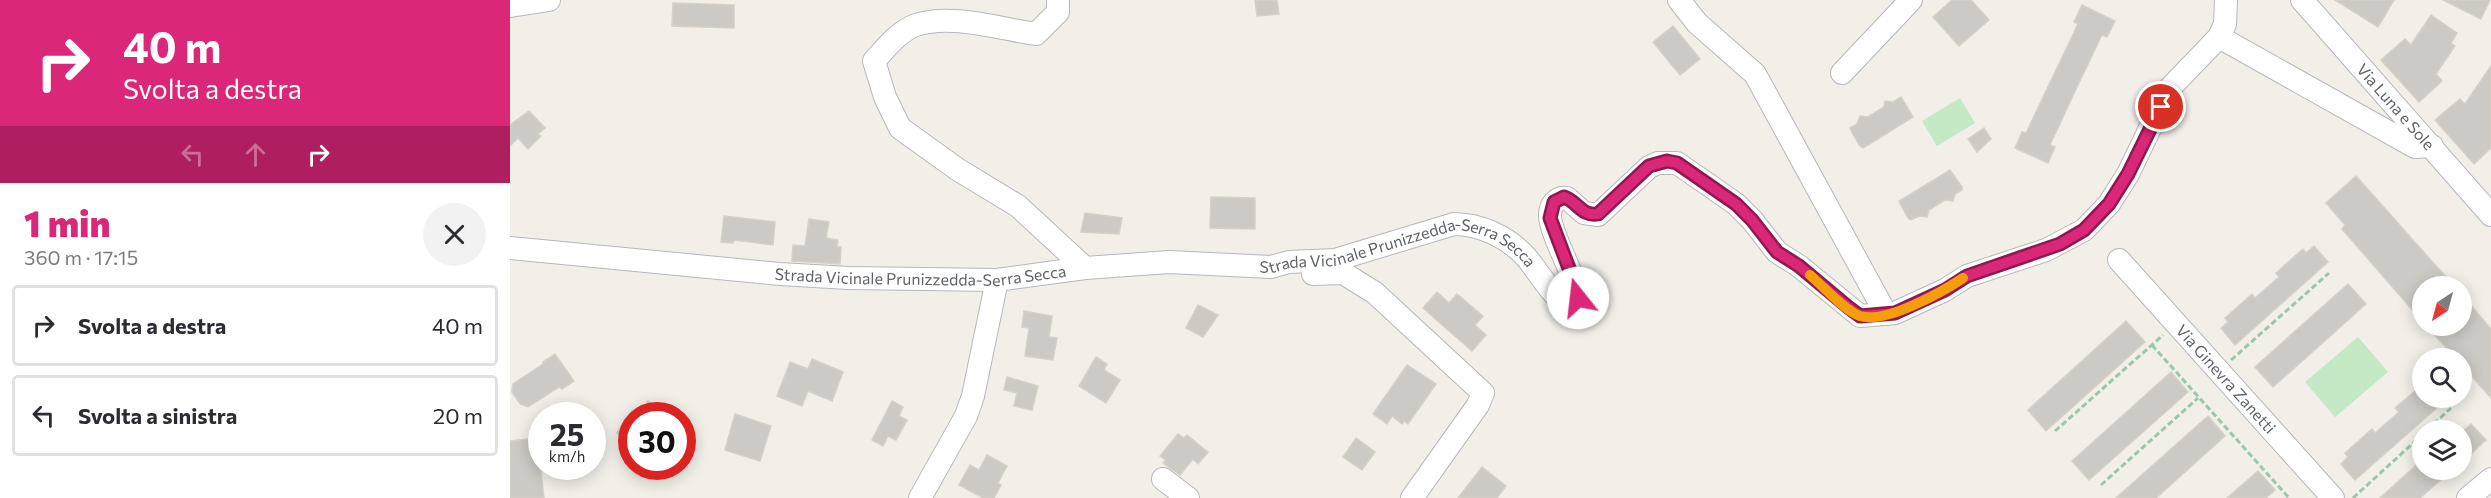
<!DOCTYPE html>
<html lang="it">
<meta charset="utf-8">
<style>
:root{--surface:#fff;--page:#f2f2f3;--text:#2b2b33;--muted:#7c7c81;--line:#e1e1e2;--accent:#db2777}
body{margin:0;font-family:Commissioner,sans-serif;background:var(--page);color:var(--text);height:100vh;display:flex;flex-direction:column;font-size:22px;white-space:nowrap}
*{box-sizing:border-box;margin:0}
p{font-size:20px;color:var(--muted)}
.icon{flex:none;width:33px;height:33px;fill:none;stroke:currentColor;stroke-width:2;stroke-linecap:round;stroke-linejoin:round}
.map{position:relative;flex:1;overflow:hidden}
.side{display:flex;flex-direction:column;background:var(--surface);width:510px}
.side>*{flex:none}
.banner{background:#db2777;color:#fff;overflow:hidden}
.needle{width:39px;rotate:216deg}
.tools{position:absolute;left:1902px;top:276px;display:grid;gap:12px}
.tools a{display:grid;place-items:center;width:60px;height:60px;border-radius:50%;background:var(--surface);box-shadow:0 3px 15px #0003;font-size:30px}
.speed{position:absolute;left:18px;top:402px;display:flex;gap:12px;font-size:30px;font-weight:700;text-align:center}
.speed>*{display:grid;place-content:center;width:78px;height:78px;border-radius:50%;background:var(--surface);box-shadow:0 3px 15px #0003;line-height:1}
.speed small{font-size:15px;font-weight:400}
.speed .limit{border:9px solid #d22;background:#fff;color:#111}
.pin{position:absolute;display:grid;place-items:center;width:51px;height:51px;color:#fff;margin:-26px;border:3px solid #fff;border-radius:50%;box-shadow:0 2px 6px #0007}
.me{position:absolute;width:66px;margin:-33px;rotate:344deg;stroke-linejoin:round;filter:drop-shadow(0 0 4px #0008)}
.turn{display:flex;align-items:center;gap:21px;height:126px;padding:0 24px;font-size:27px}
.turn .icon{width:78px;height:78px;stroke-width:2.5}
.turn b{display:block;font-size:42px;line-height:51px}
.lanes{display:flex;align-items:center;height:57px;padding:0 24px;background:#0003;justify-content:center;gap:30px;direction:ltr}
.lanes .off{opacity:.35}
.round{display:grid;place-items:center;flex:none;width:63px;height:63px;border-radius:32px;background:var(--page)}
.summary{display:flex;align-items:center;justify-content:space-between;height:102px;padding:0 24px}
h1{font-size:36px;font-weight:800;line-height:45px;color:var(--accent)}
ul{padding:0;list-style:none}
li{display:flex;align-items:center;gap:18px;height:81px;margin:0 12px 9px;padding:0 12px;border:3px solid var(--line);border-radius:6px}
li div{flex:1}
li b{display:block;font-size:22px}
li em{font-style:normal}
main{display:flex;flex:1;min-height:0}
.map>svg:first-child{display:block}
</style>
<main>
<section class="side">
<div class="banner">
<div class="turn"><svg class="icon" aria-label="right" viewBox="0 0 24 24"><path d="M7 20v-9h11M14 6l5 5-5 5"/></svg><div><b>40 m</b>Svolta a destra</div></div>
<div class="lanes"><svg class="icon off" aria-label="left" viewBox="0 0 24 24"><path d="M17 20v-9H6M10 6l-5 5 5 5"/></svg><svg class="icon off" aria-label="ahead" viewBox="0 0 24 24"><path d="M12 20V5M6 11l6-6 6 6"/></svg><svg class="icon" aria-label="right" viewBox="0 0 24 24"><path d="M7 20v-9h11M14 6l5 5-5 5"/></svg></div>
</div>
<div class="summary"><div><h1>1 min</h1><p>360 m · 17:15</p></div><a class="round"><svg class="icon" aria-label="close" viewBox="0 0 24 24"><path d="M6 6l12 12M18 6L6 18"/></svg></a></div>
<ul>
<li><svg class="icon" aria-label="right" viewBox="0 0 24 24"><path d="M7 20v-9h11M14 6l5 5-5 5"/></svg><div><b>Svolta a destra</b></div><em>40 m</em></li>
<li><svg class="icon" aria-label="left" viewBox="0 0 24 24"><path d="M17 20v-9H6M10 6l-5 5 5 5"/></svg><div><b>Svolta a sinistra</b></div><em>20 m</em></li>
</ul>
</section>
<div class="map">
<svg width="1981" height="498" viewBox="0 0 1981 498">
<rect width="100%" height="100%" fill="#f1efe8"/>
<!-- garden -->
<g fill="#c5e8c5">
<polygon points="1450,98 1465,123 1427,146 1412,121"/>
<polygon points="1848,337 1878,372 1825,417 1795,382"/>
</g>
<!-- building -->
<g fill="#cccac5" stroke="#d6d1c6" stroke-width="1.5">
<polygon points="745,0 767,0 769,14 747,16"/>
<polygon points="1442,0 1461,0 1479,20 1449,46 1423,17"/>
<polygon points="1825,0 1884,0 1868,27"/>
<polygon points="1933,0 1980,0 1971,19"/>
<polygon points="163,3 224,5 224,28 162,26"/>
<polygon points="1572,5 1605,21 1597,37 1592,35 1567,87 1540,145 1545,147 1538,163 1505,148 1512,132 1516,133 1568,24 1564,22"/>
<polygon points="1921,15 1947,33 1941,43 1945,46 1926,74 1932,81 1909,102 1871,60 1895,39 1901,45"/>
<polygon points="1163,26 1190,59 1170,75 1143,42"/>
<polygon points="1981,66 1981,148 1964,164 1925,120 1950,99 1955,104"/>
<polygon points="1391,97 1403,117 1353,148 1349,145 1340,128 1347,124 1350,116 1358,117 1374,107 1375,101 1383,102"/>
<polygon points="19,111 35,128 28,134 31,136 18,149 8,138 0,146 0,125"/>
<polygon points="1474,128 1481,139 1467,152 1458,139"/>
<polygon points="1440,170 1452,187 1452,190 1445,194 1443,201 1435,200 1419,210 1417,217 1409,216 1401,220 1398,218 1389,201"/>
<polygon points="1846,176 1944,286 1912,286 1912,321 1832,229 1835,225 1816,203"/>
<polygon points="701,197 745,198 745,229 700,228"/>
<polygon points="575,213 612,218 609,234 571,232"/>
<polygon points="214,216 265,222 263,245 224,240 223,243 211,242"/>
<polygon points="299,219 319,222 316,238 328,240 327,247 331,247 330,264 282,261 283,245 295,246"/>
<polygon points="1804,246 1818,262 1725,345 1711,328 1718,322 1715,318 1742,294 1745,298 1769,277 1766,273 1793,249 1796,253"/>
<polygon points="1838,284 1856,304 1763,387 1745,367"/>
<polygon points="927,292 939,303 947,294 973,316 965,325 976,335 962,351 913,308"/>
<polygon points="1952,295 1981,329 1981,398 1952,365 1952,358 1946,358 1916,326 1952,326"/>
<polygon points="688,305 708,315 693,337 676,328"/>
<polygon points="514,311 542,316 539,337 547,338 543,360 515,356 519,328 512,327"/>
<polygon points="1616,321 1635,342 1536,431 1518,410"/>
<polygon points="45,354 64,381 52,389 49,387 18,407 10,404 2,392 3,384 33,364 33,362"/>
<polygon points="586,357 597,364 594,370 610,380 596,403 569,386"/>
<polygon points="302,359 333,372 322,401 298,391 292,406 267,396 280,362 298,369"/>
<polygon points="897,365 926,384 898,424 894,421 892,424 882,416 877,424 863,414"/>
<polygon points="1661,372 1678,392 1579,480 1562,461"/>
<polygon points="497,377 528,386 522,410 504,406 507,393 494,390"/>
<polygon points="1912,385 1912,398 1938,398 1845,480 1831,464 1838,457 1835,453 1862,429 1865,433 1889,412 1885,408"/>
<polygon points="138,401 159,416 128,416"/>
<polygon points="382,401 393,407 389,416 397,420 386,440 378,436 373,446 362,440"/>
<polygon points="122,411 122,443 107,433"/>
<polygon points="225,414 261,426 250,461 215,450"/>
<polygon points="1698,416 1715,436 1646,498 1606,498"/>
<polygon points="1961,424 1976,440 1952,462 1952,432"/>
<polygon points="668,434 674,438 677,435 698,452 688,464 683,459 670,475 653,463 656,460 650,456"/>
<polygon points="27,438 34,498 0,498 0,441"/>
<polygon points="846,438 865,452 852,470 833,457"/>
<polygon points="477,455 497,466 488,483 491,485 484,498 473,498 449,485 460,465 469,470"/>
<polygon points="1912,460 1912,470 1942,470 1910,498 1870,498"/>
<polygon points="972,467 996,486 987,498 948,498"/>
<polygon points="1748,471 1765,490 1756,498 1717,498"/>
</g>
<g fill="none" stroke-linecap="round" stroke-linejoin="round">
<!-- minor casing -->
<g stroke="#b5b8bc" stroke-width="24">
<g id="minor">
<path d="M548 0V12L526 34C490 29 441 13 406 25 389 31 376 48 364 61L375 97 390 128 447 169 508 206 575 268"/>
<polyline points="1169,0 1187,23 1245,74 1376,314"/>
<path id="s1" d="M1792 0 1981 215"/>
<polyline points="0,6 39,0"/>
<polyline points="1709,37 1905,147 1922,146"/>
<polyline points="1332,73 1401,0"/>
<path id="s2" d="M0 248 270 274 338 278 487 280 575 268 659 262 761 267 779 262 825 260 944 224C970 224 998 237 1016 257 1026 268 1046 303 1060 305L1066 301 1069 295C1064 275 1039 230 1040 215 1040 205 1047 196 1057 198L1074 213 1088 215 1139 167 1148 163H1167L1226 204 1242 220 1267 252 1289 266 1350 316 1385 313 1435 290 1457 276 1536 250 1574 230 1599 204 1618 174 1659 89 1709 37 1715 24 1716 0"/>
<path id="s3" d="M1609 260 1823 498"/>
<polyline points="803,274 833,273 865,293 973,393 968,405 902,498"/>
<polyline points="653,479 678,498"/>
<polyline points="410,498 456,416 463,396 487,280"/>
<polyline points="1958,498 1981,479"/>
</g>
</g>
<!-- path -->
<g stroke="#9cc7a9" stroke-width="3" stroke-dasharray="6 3" stroke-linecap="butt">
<polyline points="1642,345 1779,498"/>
<polyline points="1721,360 1819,273"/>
<polyline points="1917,430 1941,408"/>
<polyline points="1545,431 1653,335"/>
<polyline points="1591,485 1688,398"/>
<polyline points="1843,498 1912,435"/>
</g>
<!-- minor -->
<use href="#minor" stroke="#fff" stroke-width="22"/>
</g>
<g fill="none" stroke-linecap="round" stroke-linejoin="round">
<!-- route casing -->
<g stroke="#8e194d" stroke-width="15">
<path id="route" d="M1068 298V292L1040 218 1044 202 1054 197C1067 201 1072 217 1088 214L1139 166 1157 161 1167 163 1226 204 1242 220 1267 252 1289 266 1338 307 1350 316 1385 313 1435 290 1457 276 1550 244 1574 230 1599 204 1618 174 1651 107"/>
</g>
<!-- route -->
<use href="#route" stroke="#db2777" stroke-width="10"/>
<!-- slow -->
<path stroke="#f59e0b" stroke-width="10" d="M1300 275C1313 286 1335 311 1350 316 1376 324 1432 292 1453 278"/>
</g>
<g text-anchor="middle" stroke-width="5" stroke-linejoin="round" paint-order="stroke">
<!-- street labels -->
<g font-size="16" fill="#5f6368" stroke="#fff">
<text dy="6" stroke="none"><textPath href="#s1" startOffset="142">Via Luna e Sole</textPath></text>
<text dy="6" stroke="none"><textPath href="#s2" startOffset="898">Strada Vicinale Prunizzedda-Serra Secca</textPath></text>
<text dy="6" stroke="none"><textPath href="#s2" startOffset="412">Strada Vicinale Prunizzedda-Serra Secca</textPath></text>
<text dy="6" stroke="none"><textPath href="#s3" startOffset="160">Via Ginevra Zanetti</textPath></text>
</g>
</g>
</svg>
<div class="tools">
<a><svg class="needle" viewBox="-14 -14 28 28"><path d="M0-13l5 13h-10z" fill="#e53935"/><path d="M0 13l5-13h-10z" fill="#7c7c81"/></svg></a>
<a><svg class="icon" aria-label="search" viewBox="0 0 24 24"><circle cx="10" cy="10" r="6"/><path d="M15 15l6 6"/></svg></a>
<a><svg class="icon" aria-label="layers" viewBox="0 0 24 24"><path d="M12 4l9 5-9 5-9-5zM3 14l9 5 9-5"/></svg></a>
</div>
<div class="speed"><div>25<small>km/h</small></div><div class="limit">30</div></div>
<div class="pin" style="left:1651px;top:107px;background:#d93025"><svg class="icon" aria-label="arrive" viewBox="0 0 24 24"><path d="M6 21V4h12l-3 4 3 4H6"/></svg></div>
<svg class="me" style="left:1068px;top:298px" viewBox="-20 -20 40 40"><circle r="19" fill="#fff"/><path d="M0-13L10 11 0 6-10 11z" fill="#db2777"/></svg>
</div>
</main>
